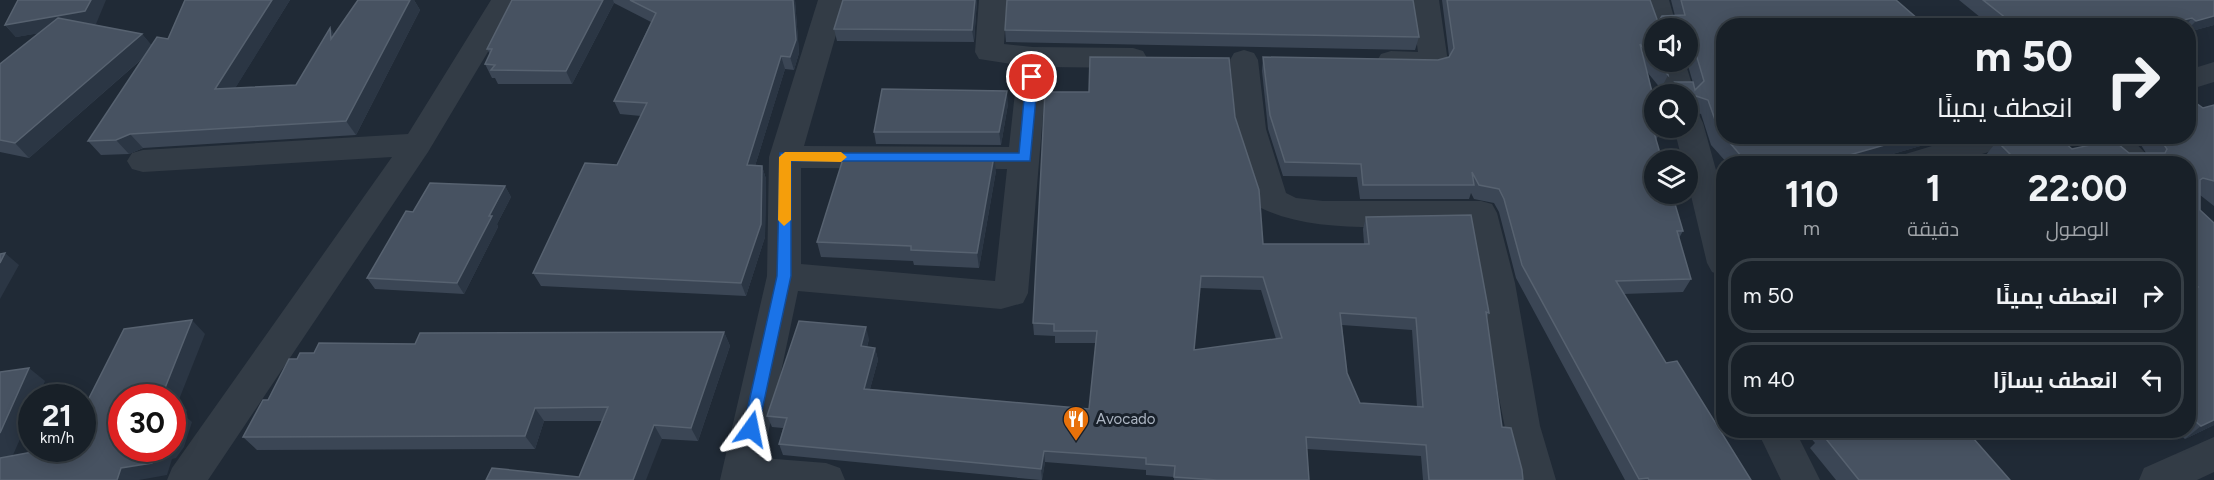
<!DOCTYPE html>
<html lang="ar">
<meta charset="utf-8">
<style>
:root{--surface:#182028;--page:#212830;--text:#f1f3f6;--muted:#9fa3a8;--line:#363e45}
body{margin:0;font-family:Figtree,Cairo,sans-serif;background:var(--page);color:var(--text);direction:rtl;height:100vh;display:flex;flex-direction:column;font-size:22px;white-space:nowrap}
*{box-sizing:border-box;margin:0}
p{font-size:20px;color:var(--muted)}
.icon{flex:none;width:33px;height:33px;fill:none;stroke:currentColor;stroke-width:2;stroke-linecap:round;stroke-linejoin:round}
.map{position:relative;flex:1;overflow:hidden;direction:ltr}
.details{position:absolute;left:1716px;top:156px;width:480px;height:282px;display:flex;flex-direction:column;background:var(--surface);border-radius:24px;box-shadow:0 3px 15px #0003,0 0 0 2px var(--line);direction:rtl}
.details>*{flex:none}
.guide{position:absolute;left:1716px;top:18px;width:480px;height:126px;border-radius:24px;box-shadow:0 3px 15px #0003,0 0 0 2px var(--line);direction:rtl;background:#182028;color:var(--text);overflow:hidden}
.controls{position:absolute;left:1644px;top:18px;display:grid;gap:12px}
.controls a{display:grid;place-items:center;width:54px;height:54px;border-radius:50%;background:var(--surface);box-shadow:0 3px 15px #0003,0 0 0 2px var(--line);font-size:30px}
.speed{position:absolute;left:18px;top:384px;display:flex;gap:12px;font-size:30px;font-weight:700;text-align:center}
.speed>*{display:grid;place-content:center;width:78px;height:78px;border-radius:50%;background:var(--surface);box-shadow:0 3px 15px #0003,0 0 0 2px var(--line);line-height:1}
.speed small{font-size:15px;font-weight:400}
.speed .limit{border:9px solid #d22;background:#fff;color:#111}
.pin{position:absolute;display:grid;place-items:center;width:51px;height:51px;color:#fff;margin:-26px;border:3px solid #fff;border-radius:50%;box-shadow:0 2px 6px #0007}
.me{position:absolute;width:66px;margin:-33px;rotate:12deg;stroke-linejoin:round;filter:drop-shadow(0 0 4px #0008)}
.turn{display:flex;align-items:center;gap:21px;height:126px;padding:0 24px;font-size:27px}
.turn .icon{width:78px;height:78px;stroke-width:2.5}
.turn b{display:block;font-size:42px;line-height:51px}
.eta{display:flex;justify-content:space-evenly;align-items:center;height:102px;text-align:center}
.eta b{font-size:36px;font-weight:700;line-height:42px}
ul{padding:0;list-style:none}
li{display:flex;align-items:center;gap:18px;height:75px;margin:0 12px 9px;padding:0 12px;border:3px solid var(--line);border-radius:24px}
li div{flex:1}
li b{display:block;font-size:22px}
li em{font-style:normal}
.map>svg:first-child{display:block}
</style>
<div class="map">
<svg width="2214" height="480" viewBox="0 0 2214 480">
<rect width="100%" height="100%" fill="#202a36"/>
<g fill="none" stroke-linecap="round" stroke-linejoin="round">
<!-- street -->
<g fill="#333c46" fill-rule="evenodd">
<polygon points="491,0 519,0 428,152 208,480 167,480 172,468 392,157 143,172 132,169 127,161 132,153 143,150 408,134"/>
<path d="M818 0H846L804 146 1009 147 1018 65 979 59 975 52 979 0H1007L1004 44 1033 47 1133 48 1143 51 1147 58 1143 65 1133 68 1047 67 1028 293 1023 303 1001 309 798 291 763 458 826 463 840 468 845 480H720L767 276 769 157ZM801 168 1007 169 995 281 801 264Z"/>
<path d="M1411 0H1439L1448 62 1444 69C1425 74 1400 73 1381 68L1377 61 1381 54 1391 51 1418 52Z"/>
<polygon points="1641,0 1669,0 1677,28 1654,28 1653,34"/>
<path d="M1244 50 1254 53 1258 60 1266 129 1286 193 1296 198 1323 201H1481L1492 204 1497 213 1515 283 1540 426 1556 480H1518C1494 396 1487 310 1468 225 1404 225 1318 236 1261 208L1236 129 1230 60 1234 53Z"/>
<polygon points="1657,62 1685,62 1695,94 1690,101 1688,102 1688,94 1665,94"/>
<polygon points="2214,62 2214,82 2188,90 2188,70"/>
<polygon points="1688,112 1699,115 1703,123 1724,199 1724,276 1712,272 1707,263 1688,183 1688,160 1682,160 1674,128 1688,128"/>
<polygon points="1965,136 2019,136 2015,144 1949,164 1895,164 1899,156"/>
<path d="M2089 136C2118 136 2136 134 2152 164H2116L2093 144Z"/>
<polygon points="1757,430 1795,430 1820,480 1781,480"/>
<polygon points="2214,437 2214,472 2197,480 2139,480 2144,468"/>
</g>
</g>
<!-- wall -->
<g fill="#3b4655" fill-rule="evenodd">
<polygon points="185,0 290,0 235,88 296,85 330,28 334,34 358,0 414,0 420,10 356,135 143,148 129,154 101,155 88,141 143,58 29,158 0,152 0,64 39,33 16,37 5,25 96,24 91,24 142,34 151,45 168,39"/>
<polygon points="512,0 795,0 799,53 794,70 785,69 755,166 762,166 766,179 765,237 746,296 541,286 533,273 617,165 641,116 620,114 614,101 651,22 614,3 572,84 498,84 495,78 492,78 485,64 490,54 487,49"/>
<polygon points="843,0 977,0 974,42 837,41 834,29"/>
<polygon points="1442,0 1650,0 1658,22 1675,16 1671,0 1896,0 1724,136 1955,136 1858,164 1728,164 1711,145 1701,114 1689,110 1688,113 1688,94 1669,94 1675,82 1695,90 1687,62 1688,28 1654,28 1654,62 1665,62 1668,75 1661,89 1648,73 1654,100 1654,128 1662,128 1656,140 1683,231 1679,238 1691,279 1683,292 1623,294 1666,363 1751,480 1625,480 1516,278 1499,212 1494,203 1474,199 1471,193 1469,199 1360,199 1357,177 1283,176 1268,129 1262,71 1263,57 1438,60 1449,57 1449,56"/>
<polygon points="1959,0 2214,0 2214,25 2188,32 2188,26 1991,26"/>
<polygon points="1005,30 1419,37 1415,50 1006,42"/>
<polygon points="1008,104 1001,145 876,144 874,132"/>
<polygon points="2214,105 2214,206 2200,195 2200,210 2214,223 2214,425 2185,439 2175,430 2188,430 2188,164 1995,164 1986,155 1997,141 2072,149 2129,153 2146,153 2141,145 2129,136 2188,136 2203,108"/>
<path d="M1235 117 1263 244H1364L1363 229 1366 217 1489 313 1487 318 1502 427 1523 480H1423L1421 456 1307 449 1309 480H1174V477L1146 475V470L1045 462 1042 480H1040L783 455 779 444 783 428 772 427 767 416 869 339 867 347 875 348 878 360 870 389 1089 409 1096 343H1055V336L1034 335 1033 323ZM1200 288 1261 290 1276 339 1194 350ZM1342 325 1412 330 1417 407 1360 403 1347 373Z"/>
<polygon points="996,171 979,268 914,265 913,261 821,257 817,242"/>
<polygon points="505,186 511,197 497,224 498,227 464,294 375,289 367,278 413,212"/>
<polygon points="724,332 730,346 698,441 662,439 579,477 603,421 544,421 535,449 257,450 243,437 268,400 297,359 314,353 415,344"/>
<polygon points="1804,430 1903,430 1906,434 2010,480 1836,480 1810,448 1815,443"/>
</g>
<!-- shaded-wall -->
<g fill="#2b3644">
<polygon points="91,0 106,0 96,24 16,37 5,25"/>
<polygon points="272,0 290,0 226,103 215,89"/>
<polygon points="400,0 414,0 420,10 356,135 346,121"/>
<polygon points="603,0 613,0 614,3 572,84 566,71"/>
<polygon points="793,0 795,0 799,53 794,70 790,57"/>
<polygon points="975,0 977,0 974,42 972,30"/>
<polygon points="2214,16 2214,25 2188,32 2188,29 2196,21"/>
<polygon points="2170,18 2164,26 2145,26"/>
<polygon points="2192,18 2185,26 2172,26 2175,22"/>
<polygon points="330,28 339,42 331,39"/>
<polygon points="142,34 154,48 29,158 15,143"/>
<polygon points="781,56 785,69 751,179 747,165"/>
<polygon points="1007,91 1008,104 1001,145 999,132"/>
<polygon points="130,134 143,148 129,154 116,140"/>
<polygon points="1916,136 1955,136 1858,164 1818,164"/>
<polygon points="994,156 996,171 979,268 977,253"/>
<polygon points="762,166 766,179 765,237 746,296 741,283"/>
<polygon points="505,186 511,197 497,224 498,227 464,294 457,283"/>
<polygon points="5,253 19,265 0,299 0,263"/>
<polygon points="192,320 205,334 178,402 187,410 185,416 192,422 184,447 176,458 172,459 167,475 139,480 117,480 121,468 157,448 172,448 172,398 161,398"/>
<polygon points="866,327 869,339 864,358 861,346"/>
<polygon points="724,332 730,346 698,441 691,428"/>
<polygon points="875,348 878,360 867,400 864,389"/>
<polygon points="29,368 45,381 38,398 32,398 32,412 5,473 0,469 0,433"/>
<polygon points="535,408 544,421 535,449 525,436"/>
<polygon points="2214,420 2214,425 2185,439 2201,426"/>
<polygon points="654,425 662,439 646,480 633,480"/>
<polygon points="1044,451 1045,462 1042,480 1041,469"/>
</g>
<!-- building -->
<g fill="#475261" stroke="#576270" stroke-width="1.5" fill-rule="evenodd">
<polygon points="18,0 91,0 85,11 5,25"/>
<polygon points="185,0 272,0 215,89 296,85 330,28 331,39 358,0 410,0 346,121 130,134 116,140 88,141 157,37 168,39"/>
<polygon points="512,0 603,0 566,71 491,70 495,65 485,64 492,49 487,49"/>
<polygon points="630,0 793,0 796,40 790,57 781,56 747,165 762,166 761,224 741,283 533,273 585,163 617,165 647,103 614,101 656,13"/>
<polygon points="843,0 975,0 972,30 834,29"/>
<polygon points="1007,0 1413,0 1419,37 1005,30"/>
<polygon points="1447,0 1650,0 1658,22 1662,16 1685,15 1681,0 1896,0 1926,26 1724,26 1724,136 1719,131 1708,100 1696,96 1693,102 1688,97 1688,94 1686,94 1675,82 1693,82 1695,90 1704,81 1694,47 1688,47 1688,28 1654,28 1654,60 1640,44 1654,100 1654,120 1648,112 1662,160 1654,160 1654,194 1672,194 1683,231 1677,231 1691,279 1616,281 1666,363 1677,361 1751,480 1649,480 1648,478 1639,479 1522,265 1504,199 1499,189 1479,185 1472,172 1474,185 1363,185 1361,164 1285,162 1270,115 1263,57 1438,60 1449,57 1454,48"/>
<polygon points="1983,0 2214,0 2214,16 2196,21 2192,18 2175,22 2170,18 2145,26 2016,26"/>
<polygon points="58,18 142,34 15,143 0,140 0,64"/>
<path d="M1090 57 1229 58 1235 117 1259 190 1263 244H1369L1366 217 1471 215 1489 313 1486 312 1502 427 1511 428 1522 470 1523 480H1429L1426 445 1306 437 1309 480H1217L1174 477 1175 466 1146 464V458L1044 451 1041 469 779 444 787 418 767 416 799 321 866 327 861 346 875 348 864 389 1089 409 1097 331H1054V324L1033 323 1045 92H1089ZM1201 276 1263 277 1282 338 1194 350ZM1340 313 1416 318 1423 407 1360 403 1347 373Z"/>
<polygon points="1656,62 1665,62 1668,75"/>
<polygon points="882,89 1007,91 999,132 874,132"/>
<polygon points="2196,103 2203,108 2214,105 2214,181 2203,178 2200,180 2200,210 2214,223 2214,420 2201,426 2188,415 2188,290 2198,287 2188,277 2188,164 2020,164 1997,141 2013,136 2057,136 2072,149 2113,140 2129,153 2165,153 2167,149 2158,136 2188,136 2188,104"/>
<polygon points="1724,136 1916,136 1818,164 1748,164"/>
<polygon points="868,155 994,156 977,253 911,250 911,246 817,242 843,159 867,160"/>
<polygon points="430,183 505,186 489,216 492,216 457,283 367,278 406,211 413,212"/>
<polygon points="5,253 0,263 0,254"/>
<polygon points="192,320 161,398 122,398 122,448 157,448 152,463 121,468 117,480 0,480 0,458 54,448 82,448 82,412 124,329"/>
<polygon points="724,332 691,428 654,425 633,480 486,480 492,468 579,477 608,407 535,408 525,436 243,437 263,400 268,400 289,359 297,359 300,353 314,353 319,343 415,344 420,333"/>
<polygon points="29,368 0,433 0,372"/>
<polygon points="178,410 172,426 172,411"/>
<polygon points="1828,430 1903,430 1906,434 1917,430 1966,430 2010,480 1859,480 1822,434 1829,432"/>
</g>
<!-- route -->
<polygon fill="#1a73e8" stroke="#114b97" stroke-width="1.5" points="1032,73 1038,77 1030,161 791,161 791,276 758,429 751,436 745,434 743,429 777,276 780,153 1019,153 1026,77"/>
<!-- slow -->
<polygon fill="#f59e0b" points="785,152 841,152 847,157 841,162 791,161 791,220 784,226 778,220 779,157"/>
<!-- icons -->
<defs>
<g id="restaurant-pin" transform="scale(1.35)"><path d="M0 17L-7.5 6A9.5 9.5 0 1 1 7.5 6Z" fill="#e8710a" stroke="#19212b"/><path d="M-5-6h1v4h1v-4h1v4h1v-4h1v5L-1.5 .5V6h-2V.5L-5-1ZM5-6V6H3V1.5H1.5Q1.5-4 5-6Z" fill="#fff"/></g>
</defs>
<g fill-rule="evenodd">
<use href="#restaurant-pin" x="1076" y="419"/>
</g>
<g text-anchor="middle" stroke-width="6" stroke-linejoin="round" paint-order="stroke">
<!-- poi labels -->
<g font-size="15" fill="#adb6c3" stroke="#19212b" text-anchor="start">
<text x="1096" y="424">Avocado</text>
</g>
</g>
</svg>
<div class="controls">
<a><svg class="icon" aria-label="sound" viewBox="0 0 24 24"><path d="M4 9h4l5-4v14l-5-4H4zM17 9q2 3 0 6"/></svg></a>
<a><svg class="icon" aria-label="search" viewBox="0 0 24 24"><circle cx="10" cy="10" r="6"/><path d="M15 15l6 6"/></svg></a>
<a><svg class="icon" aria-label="layers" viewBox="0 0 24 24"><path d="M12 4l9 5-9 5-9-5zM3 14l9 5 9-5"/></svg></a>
</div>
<div class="speed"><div>21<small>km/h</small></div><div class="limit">30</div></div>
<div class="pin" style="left:1032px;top:77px;background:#d93025"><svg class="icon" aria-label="arrive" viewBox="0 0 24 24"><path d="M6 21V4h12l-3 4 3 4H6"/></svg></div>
<svg class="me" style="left:751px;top:429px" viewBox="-20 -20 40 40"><path d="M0-17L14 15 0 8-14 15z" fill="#1a73e8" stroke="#fff" stroke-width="4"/></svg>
<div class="guide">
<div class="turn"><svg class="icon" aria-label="right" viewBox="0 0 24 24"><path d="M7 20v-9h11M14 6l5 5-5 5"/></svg><div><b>50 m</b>انعطف يمينًا</div></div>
</div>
<section class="details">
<div class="eta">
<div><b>22:00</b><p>الوصول</p></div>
<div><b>1</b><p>دقيقة</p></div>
<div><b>110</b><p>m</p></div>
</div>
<ul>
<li><svg class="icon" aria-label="right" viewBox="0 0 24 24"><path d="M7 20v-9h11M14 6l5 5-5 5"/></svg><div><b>انعطف يمينًا</b></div><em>50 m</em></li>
<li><svg class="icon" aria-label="left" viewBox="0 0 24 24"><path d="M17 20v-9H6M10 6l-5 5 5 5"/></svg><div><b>انعطف يسارًا</b></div><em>40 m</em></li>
</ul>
</section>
</div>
